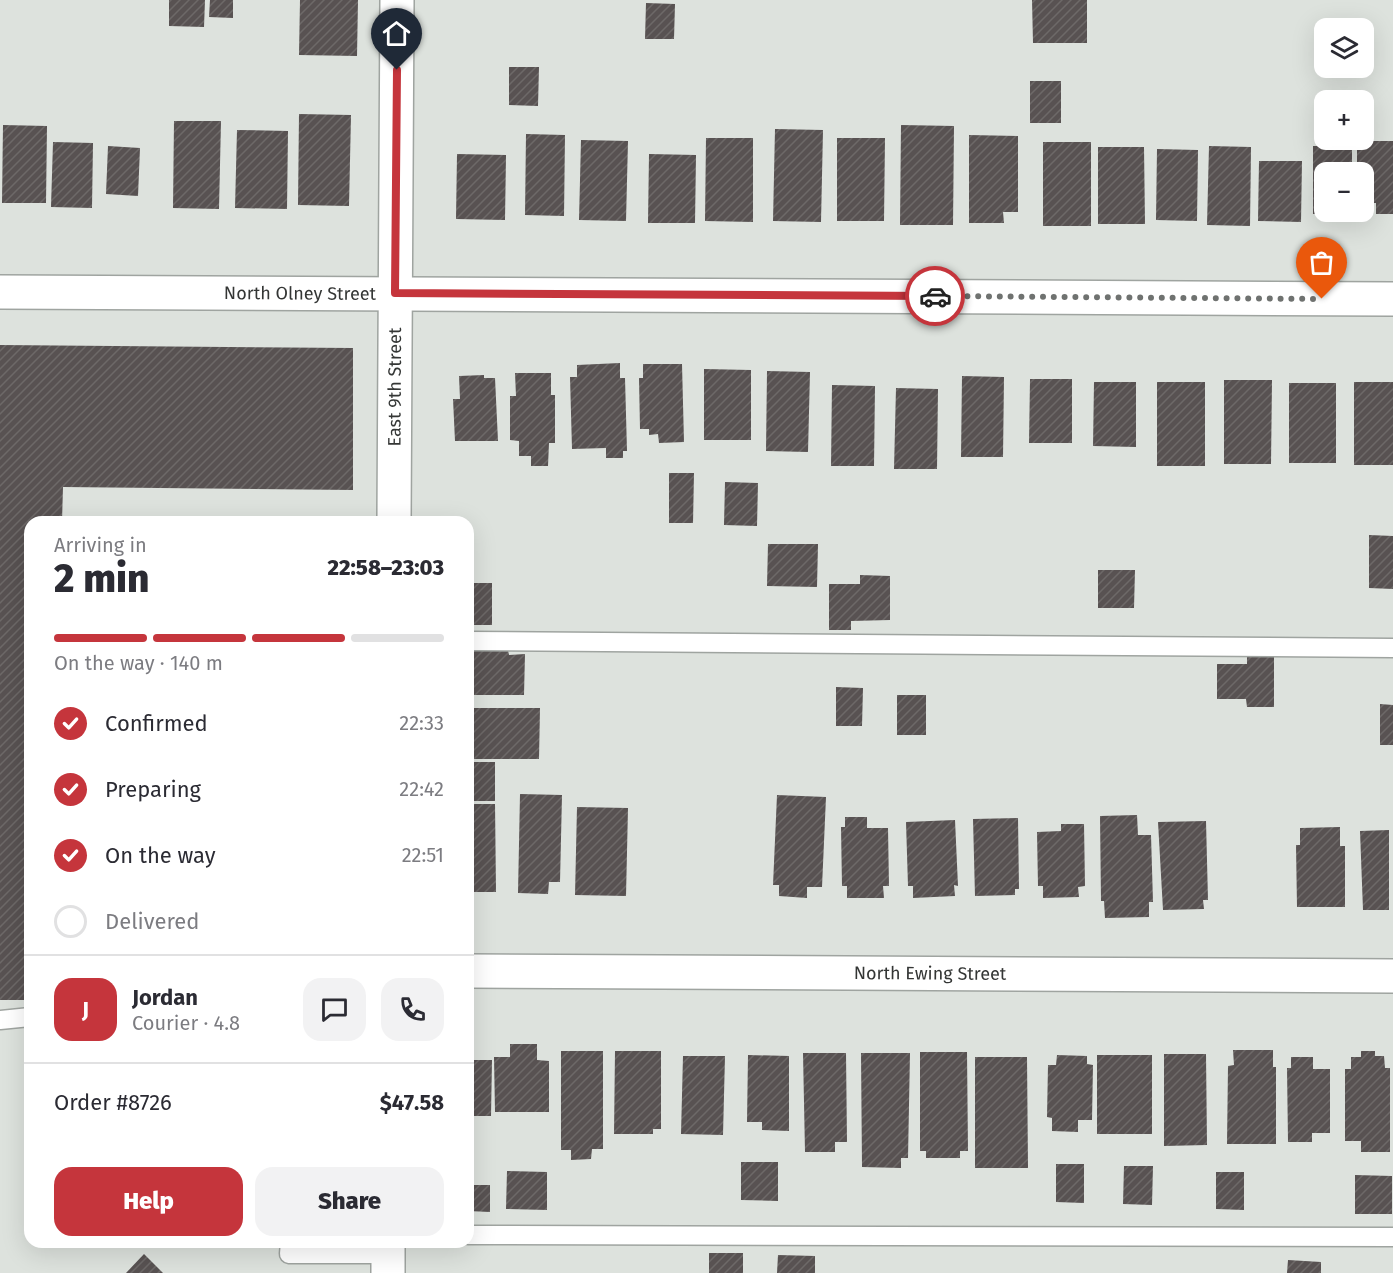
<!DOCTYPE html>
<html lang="en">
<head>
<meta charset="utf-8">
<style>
	:root { --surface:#fff; --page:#f2f2f3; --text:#2b2b33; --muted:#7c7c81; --line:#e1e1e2; --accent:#c5353c }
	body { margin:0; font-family:"Fira Sans",sans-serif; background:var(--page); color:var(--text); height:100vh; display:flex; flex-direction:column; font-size:22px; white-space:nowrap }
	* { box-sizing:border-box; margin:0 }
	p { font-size:20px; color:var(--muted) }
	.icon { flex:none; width:33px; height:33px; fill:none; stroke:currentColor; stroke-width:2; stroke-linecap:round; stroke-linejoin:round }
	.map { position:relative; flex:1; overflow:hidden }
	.drawer { position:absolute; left:24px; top:516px; width:450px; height:732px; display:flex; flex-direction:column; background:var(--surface); border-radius:18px; box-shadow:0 6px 24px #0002 }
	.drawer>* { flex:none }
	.buttons { position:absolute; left:1314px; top:18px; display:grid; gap:12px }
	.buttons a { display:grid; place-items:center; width:60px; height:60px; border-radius:12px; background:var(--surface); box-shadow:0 6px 24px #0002; font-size:30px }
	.pin { position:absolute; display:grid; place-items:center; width:51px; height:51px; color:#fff; margin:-62px -26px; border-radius:50% 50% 50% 0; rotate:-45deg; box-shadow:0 0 6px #0007 }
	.pin .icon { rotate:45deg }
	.courier { position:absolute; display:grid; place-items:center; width:60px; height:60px; margin:-30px; border:4px solid #c5353c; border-radius:50%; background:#fff; color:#222; box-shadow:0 2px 8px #0007 }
	.summary em { font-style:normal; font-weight:800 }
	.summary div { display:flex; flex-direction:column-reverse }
	.summary { display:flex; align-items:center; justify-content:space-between; height:102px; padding:0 30px }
	h1 { font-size:39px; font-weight:800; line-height:45px }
	.bar { display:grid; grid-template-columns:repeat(4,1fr); gap:9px 6px; align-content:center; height:72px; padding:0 30px }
	.bar i { height:8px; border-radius:4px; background:var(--line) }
	.bar .active { background:var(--accent) }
	.bar p { grid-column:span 4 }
	.line { display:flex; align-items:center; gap:15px; padding:0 30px; border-top:2px solid var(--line) }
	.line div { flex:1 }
	.round { display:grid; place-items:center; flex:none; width:63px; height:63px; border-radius:18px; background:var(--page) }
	ol { padding:0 30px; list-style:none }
	li { display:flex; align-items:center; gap:18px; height:66px }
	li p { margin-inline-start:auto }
	li .icon { padding:6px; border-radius:50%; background:var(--accent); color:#fff; stroke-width:4 }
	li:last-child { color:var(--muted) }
	li i { width:33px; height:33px; border:3px solid var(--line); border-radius:50% }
	.button { display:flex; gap:12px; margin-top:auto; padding:12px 30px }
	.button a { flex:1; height:69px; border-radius:18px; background:var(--accent); color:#fff; font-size:24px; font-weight:800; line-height:69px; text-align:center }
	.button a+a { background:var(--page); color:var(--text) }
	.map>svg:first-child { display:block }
	.building { fill:url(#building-hatch) }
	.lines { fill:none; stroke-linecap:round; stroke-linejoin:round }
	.service-casing { stroke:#9fa4a0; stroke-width:21 }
	.minor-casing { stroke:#9fa4a0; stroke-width:36 }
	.service { stroke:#fff; stroke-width:18 }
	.minor { stroke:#fff; stroke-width:33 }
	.done { stroke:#6f7270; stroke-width:6; stroke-dasharray:0 10.8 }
	.route { stroke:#c5353c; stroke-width:8 }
	.labels { text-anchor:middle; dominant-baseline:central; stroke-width:6; stroke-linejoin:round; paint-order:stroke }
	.street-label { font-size:18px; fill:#343635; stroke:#fff }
</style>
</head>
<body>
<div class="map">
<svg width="1393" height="1273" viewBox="0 0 1393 1273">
	<defs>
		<pattern id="building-hatch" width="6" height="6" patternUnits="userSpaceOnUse" patternTransform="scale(1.5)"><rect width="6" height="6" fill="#585252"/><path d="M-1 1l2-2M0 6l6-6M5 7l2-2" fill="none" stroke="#6d6968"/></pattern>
	</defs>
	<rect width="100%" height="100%" fill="#dde2dd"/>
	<g class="building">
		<path d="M 169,0 L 205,0 L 204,27 L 169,26 Z"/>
		<path d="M 210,0 L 233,0 L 233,18 L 209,17 Z"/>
		<path d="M 300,0 L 358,0 L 357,56 L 299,55 Z"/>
		<path d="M 1032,0 L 1087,0 L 1087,43 L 1033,43 Z"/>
		<path d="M 646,3 L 675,4 L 674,39 L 645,39 Z"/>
		<path d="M 509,67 L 539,67 L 538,106 L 509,105 Z"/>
		<rect x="1030" y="81" width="31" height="42"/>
		<path d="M 299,114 L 351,115 L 349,206 L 298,205 Z"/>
		<path d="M 174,121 L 221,121 L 219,209 L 173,208 Z"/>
		<path d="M 3,125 L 47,126 L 46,203 L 2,203 Z"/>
		<path d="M 901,125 L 954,126 L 953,225 L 900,225 Z"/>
		<path d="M 775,129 L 823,130 L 821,222 L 773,221 Z"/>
		<path d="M 237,130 L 288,131 L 287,209 L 235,208 Z"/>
		<path d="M 526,134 L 565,135 L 564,216 L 525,215 Z"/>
		<path d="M 969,135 L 1018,136 L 1018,212 L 1003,212 L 1004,223 L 969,223 Z"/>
		<path d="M 706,138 L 753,138 L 753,222 L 705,221 Z"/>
		<path d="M 837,138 L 885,138 L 884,221 L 837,221 Z"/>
		<path d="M 581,140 L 628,141 L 626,221 L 579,220 Z"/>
		<path d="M 1357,141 L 1393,141 L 1393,214 L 1376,214 L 1376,203 L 1364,203 L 1364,172 L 1357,172 Z"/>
		<path d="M 53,142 L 93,143 L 92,208 L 51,207 Z"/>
		<rect x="1043" y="142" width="48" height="84"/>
		<path d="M 108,146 L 140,148 L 138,196 L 106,194 Z"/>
		<path d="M 1209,146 L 1251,147 L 1250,226 L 1207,225 Z"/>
		<path d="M 1313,146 L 1352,146 L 1352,172 L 1324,172 L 1324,212 L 1352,212 L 1352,214 L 1313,214 Z"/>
		<path d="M 1098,147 L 1144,147 L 1145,224 L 1098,224 Z"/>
		<path d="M 1157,149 L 1198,150 L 1197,221 L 1156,220 Z"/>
		<path d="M 457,154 L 506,155 L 505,220 L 456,219 Z"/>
		<path d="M 649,154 L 696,155 L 695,223 L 648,223 Z"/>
		<path d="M 1259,161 L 1302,161 L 1301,222 L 1258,221 Z"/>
		<path d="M 0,345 L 353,348 L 353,490 L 63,487 L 62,522 L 30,522 L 27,877 L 30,877 L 30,956 L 25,955 L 24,1000 L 0,1000 Z"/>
		<path d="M 620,363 L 620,378 L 625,378 L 627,451 L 623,451 L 623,458 L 606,458 L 606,448 L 572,449 L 570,377 L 577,377 L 577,365 Z"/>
		<path d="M 643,364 L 682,364 L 684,442 L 659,443 L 658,434 L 649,435 L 649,429 L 640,429 L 639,378 L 643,378 Z"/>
		<path d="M 704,369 L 751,370 L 751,440 L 704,440 Z"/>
		<path d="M 767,371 L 810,372 L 808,452 L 766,451 Z"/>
		<path d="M 515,373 L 551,373 L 551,395 L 555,395 L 555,443 L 549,443 L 548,466 L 531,466 L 531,456 L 519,456 L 519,441 L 510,440 L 510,396 L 516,396 Z"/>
		<path d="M 484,375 L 484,378 L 495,378 L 498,441 L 455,441 L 453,399 L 460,399 L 459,376 Z"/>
		<path d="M 962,376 L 1004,377 L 1003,457 L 961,457 Z"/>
		<path d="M 1030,379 L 1072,379 L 1072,443 L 1029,443 Z"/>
		<path d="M 1224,380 L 1272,380 L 1271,464 L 1224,464 Z"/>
		<path d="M 1094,382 L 1136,382 L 1136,447 L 1093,446 Z"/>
		<rect x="1157" y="382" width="48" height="84"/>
		<rect x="1354" y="382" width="39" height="83"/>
		<rect x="1289" y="383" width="47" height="80"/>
		<path d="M 832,385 L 875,386 L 874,466 L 831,466 Z"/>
		<path d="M 896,388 L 938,389 L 937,469 L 894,469 Z"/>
		<path d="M 669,473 L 694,473 L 693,523 L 669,523 Z"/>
		<path d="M 725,482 L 758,483 L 757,526 L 724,525 Z"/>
		<path d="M 1369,535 L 1393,536 L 1393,589 L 1369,588 Z"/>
		<path d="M 768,544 L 818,544 L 817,587 L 767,586 Z"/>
		<path d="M 1098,570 L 1135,570 L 1134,608 L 1098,608 Z"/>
		<path d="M 860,575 L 890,576 L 890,620 L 851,621 L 851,630 L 829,630 L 829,584 L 860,584 Z"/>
		<rect x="468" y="583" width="24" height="42"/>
		<path d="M 468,649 L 508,650 L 509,655 L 525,654 L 524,695 L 468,695 Z"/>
		<path d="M 1247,656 L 1274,656 L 1274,707 L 1247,707 L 1246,699 L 1217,699 L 1217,664 L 1247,664 Z"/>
		<path d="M 836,687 L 863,688 L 862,726 L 836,726 Z"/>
		<rect x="897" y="695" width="29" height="40"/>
		<path d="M 1380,704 L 1393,705 L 1393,745 L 1380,745 Z"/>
		<path d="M 468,708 L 540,708 L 539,759 L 468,759 Z"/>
		<rect x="468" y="762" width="27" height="39"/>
		<path d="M 520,794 L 562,795 L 560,882 L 549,882 L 548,894 L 518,893 Z"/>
		<path d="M 777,795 L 826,797 L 822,887 L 807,887 L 807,898 L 779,896 L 779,885 L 773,885 Z"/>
		<path d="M 468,804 L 495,804 L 496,892 L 468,892 Z"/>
		<path d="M 577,807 L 628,808 L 626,896 L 575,895 Z"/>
		<path d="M 1137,815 L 1138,835 L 1151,835 L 1153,902 L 1149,902 L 1149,917 L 1105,918 L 1104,901 L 1101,901 L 1100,816 Z"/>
		<path d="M 845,817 L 867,817 L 867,828 L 888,828 L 889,886 L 883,886 L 884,898 L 847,898 L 847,886 L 842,886 L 841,827 L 845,827 Z"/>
		<path d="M 1018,818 L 1019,889 L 1015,889 L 1015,895 L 975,896 L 973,819 Z"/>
		<path d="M 955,820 L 958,886 L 954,885 L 955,896 L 913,898 L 913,886 L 908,886 L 906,822 Z"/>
		<path d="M 1206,821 L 1208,900 L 1203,900 L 1204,909 L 1163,910 L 1158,822 Z"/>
		<path d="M 1061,824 L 1084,824 L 1085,886 L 1078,887 L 1079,897 L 1043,898 L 1043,886 L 1038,886 L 1037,832 L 1061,831 Z"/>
		<path d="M 1340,827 L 1340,846 L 1345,846 L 1345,907 L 1297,907 L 1296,845 L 1300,845 L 1300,828 Z"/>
		<path d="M 1389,830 L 1389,910 L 1363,910 L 1360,831 Z"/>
		<path d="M 510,1044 L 537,1044 L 537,1060 L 549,1061 L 549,1112 L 495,1112 L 494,1057 L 510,1057 Z"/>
		<path d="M 1233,1050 L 1273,1050 L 1273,1067 L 1276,1067 L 1276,1144 L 1227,1144 L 1228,1066 L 1234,1065 Z"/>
		<path d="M 561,1051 L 603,1051 L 603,1149 L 592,1149 L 591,1159 L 571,1160 L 571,1150 L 561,1150 Z"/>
		<path d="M 615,1051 L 661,1051 L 661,1129 L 653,1129 L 653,1134 L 614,1134 Z"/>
		<path d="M 1361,1051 L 1375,1051 L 1375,1056 L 1384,1056 L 1385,1068 L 1390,1068 L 1390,1152 L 1361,1152 L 1361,1141 L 1345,1141 L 1345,1069 L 1351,1069 L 1351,1057 L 1361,1057 Z"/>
		<path d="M 468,1052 L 472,1052 L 472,1060 L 492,1060 L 491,1116 L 468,1116 Z"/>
		<path d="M 920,1052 L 967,1052 L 968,1151 L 960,1151 L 960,1158 L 926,1158 L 926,1151 L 920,1151 Z"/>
		<path d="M 803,1053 L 846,1053 L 847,1142 L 835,1142 L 835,1152 L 805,1152 Z"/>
		<path d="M 861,1053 L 910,1053 L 908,1158 L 901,1158 L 901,1168 L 862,1167 Z"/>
		<path d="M 1164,1054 L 1206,1054 L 1207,1145 L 1164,1146 Z"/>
		<path d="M 748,1055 L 789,1056 L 789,1131 L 762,1130 L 762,1122 L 747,1122 Z"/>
		<path d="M 1057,1055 L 1087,1056 L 1087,1064 L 1093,1065 L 1092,1120 L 1078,1120 L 1078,1132 L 1052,1131 L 1052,1118 L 1047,1117 L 1048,1065 L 1056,1065 Z"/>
		<rect x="1097" y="1055" width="55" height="79"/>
		<path d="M 683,1056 L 725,1056 L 723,1135 L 681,1134 Z"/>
		<path d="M 975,1057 L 1027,1057 L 1028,1168 L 975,1168 Z"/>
		<path d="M 1291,1057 L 1313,1057 L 1313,1069 L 1330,1069 L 1330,1133 L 1312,1133 L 1312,1142 L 1288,1142 L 1287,1068 L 1291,1068 Z"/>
		<path d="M 741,1162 L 778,1162 L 778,1201 L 741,1200 Z"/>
		<path d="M 1056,1164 L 1084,1164 L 1084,1203 L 1056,1202 Z"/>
		<path d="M 1124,1166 L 1153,1166 L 1152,1205 L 1123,1204 Z"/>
		<path d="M 507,1171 L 547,1172 L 547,1210 L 506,1209 Z"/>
		<path d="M 1216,1172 L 1244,1172 L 1244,1210 L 1216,1209 Z"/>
		<path d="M 1355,1175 L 1392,1176 L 1392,1214 L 1355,1214 Z"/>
		<path d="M 468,1185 L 490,1185 L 490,1212 L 468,1211 Z"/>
		<rect x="709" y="1253" width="34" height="20"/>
		<path d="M 144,1254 L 163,1273 L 126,1273 Z"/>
		<path d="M 778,1255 L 815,1256 L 815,1273 L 777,1273 Z"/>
		<path d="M 1288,1260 L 1321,1262 L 1321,1273 L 1287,1273 Z"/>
	</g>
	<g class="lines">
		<defs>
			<g id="service">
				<path d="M 468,641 L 1393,648"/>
				<path d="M 0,1020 L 30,1017"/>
				<path d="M 468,1235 L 1393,1237"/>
				<path d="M 290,1242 L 289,1254 L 388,1254"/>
			</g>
			<g id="minor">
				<path id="s1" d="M 0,292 L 1393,299"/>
				<path id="s2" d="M 394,522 L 397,0"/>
				<path id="s3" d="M 468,971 L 1393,976"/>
				<path d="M 388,1242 L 388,1273"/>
			</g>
		</defs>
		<use href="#service" class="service-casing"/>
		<use href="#minor" class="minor-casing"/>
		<use href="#service" class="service"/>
		<use href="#minor" class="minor"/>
	</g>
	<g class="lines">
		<path class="done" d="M 935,296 L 1322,299"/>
		<path class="route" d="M 397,70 L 395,293 L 935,296"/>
	</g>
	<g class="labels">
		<g class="street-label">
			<text stroke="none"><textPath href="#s1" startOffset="300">North Olney Street</textPath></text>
			<text stroke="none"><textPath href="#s2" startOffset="135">East 9th Street</textPath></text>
			<text stroke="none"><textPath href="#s3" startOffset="462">North Ewing Street</textPath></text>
		</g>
	</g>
</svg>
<div class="buttons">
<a><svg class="icon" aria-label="layers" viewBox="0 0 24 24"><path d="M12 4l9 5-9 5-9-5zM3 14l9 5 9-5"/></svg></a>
<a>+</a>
<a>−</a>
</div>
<div class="pin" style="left:1322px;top:299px;background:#ea580c"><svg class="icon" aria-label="bag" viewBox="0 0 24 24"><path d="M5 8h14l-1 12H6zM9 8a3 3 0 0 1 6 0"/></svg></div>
<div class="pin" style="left:397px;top:70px;background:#1f2937"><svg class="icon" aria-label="home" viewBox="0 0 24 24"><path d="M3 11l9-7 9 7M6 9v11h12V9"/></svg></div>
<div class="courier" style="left:935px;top:296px"><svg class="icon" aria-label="car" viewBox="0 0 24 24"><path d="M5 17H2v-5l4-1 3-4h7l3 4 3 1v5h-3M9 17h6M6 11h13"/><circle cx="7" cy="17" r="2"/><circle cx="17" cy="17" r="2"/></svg></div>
<section class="drawer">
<div class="summary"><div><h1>2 min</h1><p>Arriving in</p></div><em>22:58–23:03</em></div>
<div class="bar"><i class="active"></i><i class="active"></i><i class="active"></i><i></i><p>On the way · 140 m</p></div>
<ol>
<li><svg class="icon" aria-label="check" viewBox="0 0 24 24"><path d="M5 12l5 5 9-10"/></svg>Confirmed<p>22:33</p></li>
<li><svg class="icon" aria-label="check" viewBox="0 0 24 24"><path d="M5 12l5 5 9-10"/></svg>Preparing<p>22:42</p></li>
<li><svg class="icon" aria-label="check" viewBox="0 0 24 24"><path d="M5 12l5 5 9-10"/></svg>On the way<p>22:51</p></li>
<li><i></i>Delivered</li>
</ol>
<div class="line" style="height:108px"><b class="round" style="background:var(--accent);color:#fff">J</b><div><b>Jordan</b><p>Courier · 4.8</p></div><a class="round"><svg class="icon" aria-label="chat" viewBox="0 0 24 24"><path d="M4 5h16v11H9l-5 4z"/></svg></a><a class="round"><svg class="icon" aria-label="phone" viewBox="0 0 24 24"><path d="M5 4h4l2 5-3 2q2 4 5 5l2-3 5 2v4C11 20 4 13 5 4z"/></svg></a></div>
<div class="line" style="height:78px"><div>Order #8726</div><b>$47.58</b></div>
<div class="button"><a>Help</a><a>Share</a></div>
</section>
</div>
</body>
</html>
